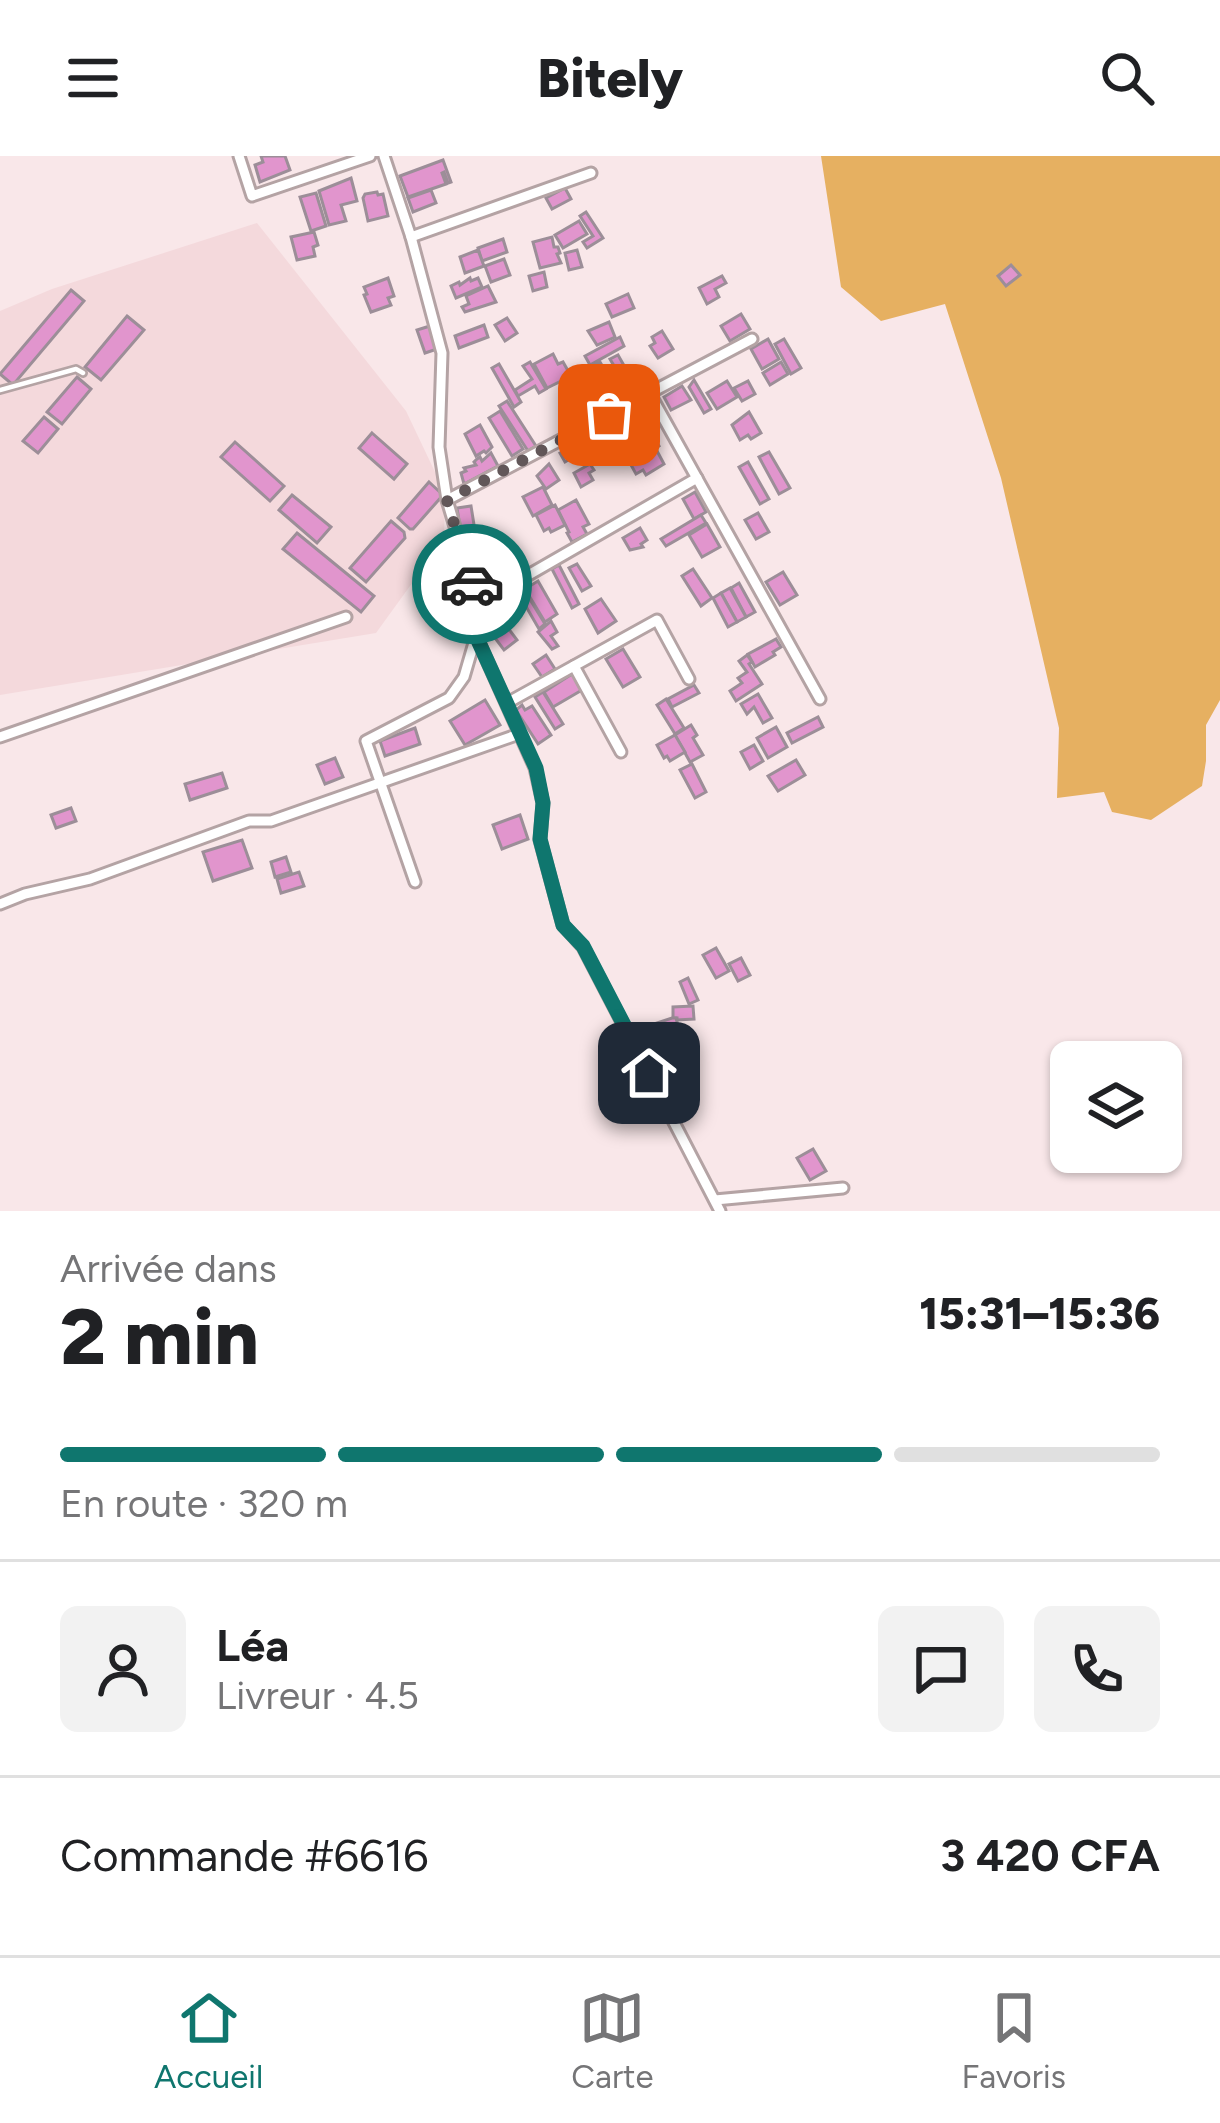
<!DOCTYPE html>
<html lang="fr">
<head>
<meta charset="utf-8">
<style>
	:root { --surface:#fff; --page:#f2f2f2; --text:#202124; --muted:#757577; --line:#e0e0e0; --accent:#0f766e }
	body { margin:0; font-family:Figtree,sans-serif; background:var(--page); color:var(--text); height:100vh; display:flex; flex-direction:column; font-size:45px; white-space:nowrap }
	* { box-sizing:border-box; margin:0 }
	p { font-size:39px; color:var(--muted) }
	.icon { flex:none; width:66px; height:66px; fill:none; stroke:currentColor; stroke-width:2; stroke-linecap:round; stroke-linejoin:round }
	.map { position:relative; height:1055px; overflow:hidden }
	.panel { display:flex; flex-direction:column; background:var(--surface); flex:1 }
	.panel>* { flex:none }
	.controls { position:absolute; left:1050px; top:885px; display:grid; gap:24px }
	.controls a { display:grid; place-items:center; width:132px; height:132px; border-radius:18px; background:var(--surface); box-shadow:0 3px 9px #0004; font-size:60px }
	.pin { position:absolute; display:grid; place-items:center; width:102px; height:102px; color:#fff; margin:-51px; border-radius:24px; box-shadow:0 6px 18px #0006 }
	.courier { position:absolute; display:grid; place-items:center; width:120px; height:120px; margin:-60px; border:9px solid #0f766e; border-radius:50%; background:#fff; color:#222; box-shadow:0 3px 15px #0007 }
	.summary em { font-style:normal; font-weight:800 }
	.summary div { display:flex; flex-direction:column-reverse }
	.summary { display:flex; align-items:center; justify-content:space-between; height:204px; padding:0 60px }
	h1 { font-size:78px; font-weight:800; line-height:90px }
	.bar { display:grid; grid-template-columns:repeat(4,1fr); gap:18px 12px; align-content:center; height:144px; padding:0 60px }
	.bar i { height:15px; border-radius:9px; background:var(--line) }
	.bar .on { background:var(--accent) }
	.bar p { grid-column:span 4 }
	.line { display:flex; align-items:center; gap:30px; padding:0 60px; border-top:3px solid var(--line) }
	.line div { flex:1 }
	.round { display:grid; place-items:center; flex:none; width:126px; height:126px; border-radius:18px; background:var(--page) }
	header { display:flex; justify-content:space-between; align-items:center; height:156px; padding:0 60px; background:var(--surface); font-size:54px; font-weight:800 }
	.tabs { display:flex; justify-content:space-around; align-items:center; height:168px; border-top:3px solid var(--line); background:var(--surface); font-size:33px; color:var(--muted) }
	.tabs a { display:grid; justify-items:center; gap:6px }
	.tabs .on { color:var(--accent) }
	.map>svg:first-child { display:block }
	.built { fill:#f4d9dc }
	.green { fill:#e6b061 }
	.building { fill:#e195cd; stroke:#9c8e98; stroke-width:3 }
	.lines { fill:none; stroke-linecap:round; stroke-linejoin:round }
	.lane-casing { stroke:#b4a3a4; stroke-width:10 }
	.street-casing { stroke:#b4a3a4; stroke-width:15 }
	.lane { stroke:#fff; stroke-width:4.5 }
	.street { stroke:#fff; stroke-width:9 }
	.done { stroke:#625759; stroke-width:12; stroke-dasharray:0 21.6 }
	.route { stroke:#0f766e; stroke-width:15 }
</style>
</head>
<body>
<header><svg class="icon" aria-label="menu" viewBox="0 0 24 24"><path d="M4 6h16M4 12h16M4 18h16"/></svg>Bitely<svg class="icon" aria-label="search" viewBox="0 0 24 24"><circle cx="10" cy="10" r="6"/><path d="M15 15l6 6"/></svg></header>
<div class="map">
<svg width="1220" height="1055" viewBox="0 0 1220 1055">
	<rect width="100%" height="100%" fill="#f9e7e9"/>
	<path class="built" d="M 257,67 L 406,255 L 445,337 L 444,383 L 376,477 L 0,539 L 0,155 L 52,133 Z"/>
	<path class="green" d="M 821,0 L 1220,0 L 1220,544 L 1206,569 L 1206,605 L 1202,630 L 1151,664 L 1112,656 L 1104,636 L 1057,642 L 1059,572 L 1001,322 L 945,148 L 881,165 L 841,131 Z"/>
	<g class="building">
		<path d="M 261,0 L 285,0 L 290,14 L 260,26 L 255,9 L 263,6 Z"/>
		<path d="M 443,4 L 451,26 L 448,27 L 444,16 L 442,17 L 446,28 L 408,41 L 400,20 Z"/>
		<path d="M 351,22 L 357,45 L 341,49 L 346,65 L 329,69 L 319,35 Z"/>
		<path d="M 565,32 L 571,43 L 552,53 L 546,42 Z"/>
		<path d="M 431,34 L 436,47 L 413,56 L 408,42 Z"/>
		<path d="M 377,36 L 378,39 L 383,38 L 388,60 L 368,65 L 363,42 L 365,38 Z"/>
		<path d="M 316,37 L 326,70 L 311,75 L 300,41 Z"/>
		<path d="M 586,56 L 603,82 L 587,92 L 583,86 L 593,80 L 580,60 Z"/>
		<path d="M 579,65 L 587,78 L 563,92 L 555,79 Z"/>
		<path d="M 314,76 L 318,89 L 313,91 L 315,100 L 297,104 L 291,81 Z"/>
		<path d="M 552,81 L 554,91 L 558,91 L 560,97 L 557,98 L 561,107 L 540,112 L 533,86 Z"/>
		<path d="M 503,83 L 507,96 L 482,105 L 478,92 Z"/>
		<path d="M 478,94 L 484,110 L 465,117 L 460,101 Z"/>
		<path d="M 577,94 L 582,111 L 569,114 L 565,97 Z"/>
		<path d="M 504,103 L 510,119 L 491,126 L 485,110 Z"/>
		<path d="M 1011,109 L 1020,119 L 1006,130 L 998,120 Z"/>
		<path d="M 544,116 L 547,131 L 533,135 L 529,120 Z"/>
		<path d="M 722,120 L 726,127 L 715,133 L 719,141 L 707,148 L 699,132 Z"/>
		<path d="M 388,122 L 394,140 L 388,142 L 391,149 L 371,156 L 364,139 L 367,138 L 364,131 Z"/>
		<path d="M 470,122 L 471,125 L 478,122 L 482,131 L 456,142 L 451,130 L 459,126 L 460,129 Z"/>
		<path d="M 488,130 L 496,146 L 465,156 L 462,151 L 469,148 L 466,140 Z"/>
		<path d="M 71,134 L 84,145 L 13,229 L 0,218 Z"/>
		<path d="M 628,138 L 634,152 L 612,161 L 606,148 Z"/>
		<path d="M 741,158 L 750,173 L 730,185 L 721,170 Z"/>
		<path d="M 127,160 L 144,174 L 101,224 L 85,211 Z"/>
		<path d="M 507,162 L 517,177 L 505,185 L 495,169 Z"/>
		<path d="M 609,166 L 615,181 L 597,189 L 588,175 Z"/>
		<path d="M 484,169 L 488,181 L 459,192 L 455,180 Z"/>
		<path d="M 430,170 L 437,193 L 425,197 L 417,174 Z"/>
		<path d="M 662,175 L 673,193 L 658,202 L 650,190 L 655,187 L 652,181 Z"/>
		<path d="M 620,181 L 624,190 L 590,209 L 585,200 Z"/>
		<path d="M 768,183 L 779,203 L 762,213 L 751,193 Z"/>
		<path d="M 784,183 L 801,212 L 791,218 L 775,188 Z"/>
		<path d="M 553,198 L 558,208 L 563,206 L 571,220 L 547,232 L 534,208 Z"/>
		<path d="M 618,199 L 639,236 L 632,240 L 610,203 Z"/>
		<path d="M 530,206 L 546,233 L 539,237 L 535,230 L 518,240 L 515,234 L 532,223 L 523,210 Z"/>
		<path d="M 600,206 L 623,245 L 615,250 L 592,210 Z"/>
		<path d="M 781,206 L 788,218 L 770,229 L 763,217 Z"/>
		<path d="M 499,208 L 521,246 L 514,251 L 492,212 Z"/>
		<path d="M 578,217 L 587,233 L 572,242 L 563,225 Z"/>
		<path d="M 77,221 L 91,233 L 62,268 L 47,256 Z"/>
		<path d="M 694,224 L 711,253 L 704,257 L 689,231 Z"/>
		<path d="M 727,225 L 737,241 L 717,253 L 707,237 Z"/>
		<path d="M 748,225 L 755,238 L 742,245 L 734,232 Z"/>
		<path d="M 682,230 L 691,244 L 671,254 L 664,241 Z"/>
		<path d="M 507,245 L 536,290 L 528,295 L 499,250 Z"/>
		<path d="M 500,255 L 523,293 L 512,300 L 489,262 Z"/>
		<path d="M 749,256 L 761,277 L 751,283 L 748,279 L 740,284 L 732,269 Z"/>
		<path d="M 631,259 L 639,274 L 628,281 L 619,266 Z"/>
		<path d="M 44,261 L 58,273 L 38,297 L 23,285 Z"/>
		<path d="M 616,267 L 626,284 L 621,287 L 617,282 L 620,287 L 616,290 L 613,284 L 616,291 L 612,293 L 608,287 L 611,294 L 606,296 L 603,290 L 599,292 L 602,297 L 599,299 L 589,282 Z"/>
		<path d="M 480,269 L 492,291 L 486,297 L 484,295 L 476,300 L 465,278 Z"/>
		<path d="M 372,277 L 407,308 L 394,323 L 359,292 Z"/>
		<path d="M 654,281 L 659,290 L 637,302 L 632,294 Z"/>
		<path d="M 235,286 L 284,330 L 270,345 L 221,301 Z"/>
		<path d="M 580,286 L 585,294 L 565,306 L 560,297 Z"/>
		<path d="M 656,293 L 664,308 L 646,319 L 643,314 L 636,318 L 630,307 Z"/>
		<path d="M 769,296 L 790,332 L 779,338 L 759,301 Z"/>
		<path d="M 491,297 L 498,310 L 464,328 L 461,317 L 466,315 L 464,312 L 476,309 L 474,306 L 477,303 L 480,301 L 482,305 Z"/>
		<path d="M 748,306 L 769,343 L 760,348 L 739,311 Z"/>
		<path d="M 549,308 L 559,324 L 546,333 L 537,320 Z"/>
		<path d="M 590,308 L 594,314 L 589,317 L 593,324 L 581,331 L 574,317 Z"/>
		<path d="M 429,326 L 443,339 L 413,373 L 410,373 L 398,362 Z"/>
		<path d="M 543,331 L 552,349 L 533,360 L 523,341 Z"/>
		<path d="M 695,336 L 706,356 L 694,363 L 683,343 Z"/>
		<path d="M 292,339 L 331,371 L 317,387 L 279,354 Z"/>
		<path d="M 576,344 L 589,368 L 583,371 L 587,378 L 572,386 L 567,377 L 569,376 L 558,354 Z"/>
		<path d="M 555,349 L 565,369 L 551,376 L 549,372 L 544,375 L 536,359 Z"/>
		<path d="M 471,350 L 475,375 L 461,377 L 457,352 Z"/>
		<path d="M 758,357 L 769,376 L 756,383 L 745,364 Z"/>
		<path d="M 701,359 L 706,367 L 666,390 L 661,383 Z"/>
		<path d="M 391,365 L 404,376 L 405,382 L 366,426 L 350,412 Z"/>
		<path d="M 707,368 L 720,391 L 702,401 L 689,379 Z"/>
		<path d="M 640,372 L 647,384 L 641,388 L 643,391 L 630,394 L 623,382 Z"/>
		<path d="M 297,377 L 374,440 L 361,456 L 283,393 Z"/>
		<path d="M 577,408 L 591,430 L 582,435 L 569,412 Z"/>
		<path d="M 559,409 L 579,448 L 572,452 L 552,413 Z"/>
		<path d="M 693,413 L 712,442 L 701,450 L 682,420 Z"/>
		<path d="M 783,416 L 797,439 L 780,449 L 766,426 Z"/>
		<path d="M 538,425 L 557,458 L 545,466 L 525,433 Z"/>
		<path d="M 739,427 L 755,456 L 746,461 L 731,432 Z"/>
		<path d="M 730,432 L 746,461 L 737,466 L 721,437 Z"/>
		<path d="M 526,437 L 545,468 L 539,473 L 524,447 L 520,450 L 516,443 Z"/>
		<path d="M 721,437 L 737,466 L 728,471 L 713,442 Z"/>
		<path d="M 601,443 L 616,465 L 598,477 L 585,453 Z"/>
		<path d="M 551,465 L 557,476 L 551,480 L 558,490 L 552,493 L 538,476 Z"/>
		<path d="M 505,468 L 517,484 L 504,494 L 492,478 Z"/>
		<path d="M 776,483 L 781,491 L 773,496 L 775,499 L 755,511 L 748,498 Z"/>
		<path d="M 623,493 L 640,521 L 623,531 L 606,503 Z"/>
		<path d="M 546,499 L 555,513 L 542,521 L 533,508 Z"/>
		<path d="M 747,499 L 752,506 L 749,508 L 762,528 L 736,545 L 730,535 L 742,527 L 738,522 L 747,516 L 739,505 Z"/>
		<path d="M 572,518 L 582,534 L 553,551 L 544,536 Z"/>
		<path d="M 694,529 L 699,537 L 672,551 L 668,543 Z"/>
		<path d="M 543,536 L 563,568 L 555,573 L 535,541 Z"/>
		<path d="M 758,538 L 772,562 L 763,567 L 754,551 L 747,558 L 741,548 Z"/>
		<path d="M 666,543 L 684,572 L 675,578 L 657,549 Z"/>
		<path d="M 485,544 L 500,569 L 465,589 L 450,565 Z"/>
		<path d="M 522,549 L 525,554 L 532,550 L 551,579 L 538,588 L 516,554 Z"/>
		<path d="M 818,561 L 823,571 L 792,587 L 787,577 Z"/>
		<path d="M 691,569 L 697,579 L 693,582 L 703,599 L 690,606 L 675,579 Z"/>
		<path d="M 776,571 L 787,591 L 768,602 L 757,582 Z"/>
		<path d="M 415,572 L 420,588 L 385,600 L 380,585 Z"/>
		<path d="M 675,579 L 685,596 L 670,605 L 667,600 L 664,602 L 657,589 Z"/>
		<path d="M 754,589 L 763,605 L 750,613 L 741,596 Z"/>
		<path d="M 335,602 L 343,621 L 325,628 L 317,609 Z"/>
		<path d="M 796,604 L 805,619 L 778,635 L 768,620 Z"/>
		<path d="M 692,608 L 706,636 L 695,642 L 680,614 Z"/>
		<path d="M 222,617 L 227,632 L 190,644 L 185,628 Z"/>
		<path d="M 71,652 L 76,665 L 56,672 L 51,659 Z"/>
		<path d="M 520,659 L 528,683 L 502,693 L 493,669 Z"/>
		<path d="M 242,684 L 252,712 L 213,725 L 203,696 Z"/>
		<path d="M 286,701 L 291,716 L 275,721 L 271,706 Z"/>
		<path d="M 299,716 L 304,730 L 281,737 L 277,723 Z"/>
		<path d="M 716,792 L 729,815 L 716,822 L 703,799 Z"/>
		<path d="M 741,802 L 750,819 L 738,825 L 729,808 Z"/>
		<path d="M 688,822 L 698,844 L 689,848 L 680,826 Z"/>
		<path d="M 693,850 L 694,863 L 677,864 L 677,862 L 673,862 L 673,851 Z"/>
		<path d="M 672,862 L 676,862 L 687,902 L 668,908 L 659,884 L 651,887 L 645,871 Z"/>
		<path d="M 813,993 L 826,1015 L 810,1024 L 797,1002 Z"/>
	</g>
	<g class="lines">
		<defs>
			<path id="lane" d="M 0,234 L 76,213 L 83,217"/>
			<g id="street">
				<path d="M 239,0 L 252,40 L 370,0"/>
				<path d="M 384,0 L 411,81 L 442,197 L 439,291 L 447,344 L 478,448 L 476,480 L 535,612 L 543,647 L 540,684 L 563,769 L 583,791 L 720,1055"/>
				<path d="M 411,81 L 591,17"/>
				<path d="M 650,238 L 820,543"/>
				<path d="M 447,344 L 752,183"/>
				<path d="M 478,448 L 697,322"/>
				<path d="M 574,510 L 621,596"/>
				<path d="M 507,547 L 657,464 L 689,523"/>
				<path d="M 0,581 L 346,461"/>
				<path d="M 415,726 L 366,585 L 449,542 L 464,521 L 476,480"/>
				<path d="M 0,748 L 25,738 L 90,723 L 249,665 L 271,665 L 519,578"/>
				<path d="M 715,1044 L 843,1032"/>
			</g>
		</defs>
		<use href="#lane" class="lane-casing"/>
		<use href="#street" class="street-casing"/>
		<use href="#lane" class="lane"/>
		<use href="#street" class="street"/>
	</g>
	<g class="lines">
		<path class="done" d="M 472,428 L 447,344 L 609,259"/>
		<path class="route" d="M 472,428 L 478,448 L 476,480 L 536,612 L 543,647 L 540,683 L 563,769 L 583,790 L 649,917"/>
	</g>
</svg>
<div class="controls">
<a><svg class="icon" aria-label="layers" viewBox="0 0 24 24"><path d="M12 4l9 5-9 5-9-5zM3 14l9 5 9-5"/></svg></a>
</div>
<div class="pin" style="left:609px;top:259px;background:#ea580c"><svg class="icon" aria-label="bag" viewBox="0 0 24 24"><path d="M5 8h14l-1 12H6zM9 8a3 3 0 0 1 6 0"/></svg></div>
<div class="pin" style="left:649px;top:917px;background:#1f2937"><svg class="icon" aria-label="home" viewBox="0 0 24 24"><path d="M3 11l9-7 9 7M6 9v11h12V9"/></svg></div>
<div class="courier" style="left:472px;top:428px"><svg class="icon" aria-label="car" viewBox="0 0 24 24"><path d="M5 17H2v-5l4-1 3-4h7l3 4 3 1v5h-3M9 17h6M6 11h13"/><circle cx="7" cy="17" r="2"/><circle cx="17" cy="17" r="2"/></svg></div>
</div>
<section class="panel">
<div class="summary"><div><h1>2 min</h1><p>Arrivée dans</p></div><em>15:31–15:36</em></div>
<div class="bar"><i class="on"></i><i class="on"></i><i class="on"></i><i></i><p>En route · 320 m</p></div>
<div class="line" style="height:216px"><a class="round"><svg class="icon" aria-label="person" viewBox="0 0 24 24"><circle cx="12" cy="8" r="4"/><path d="M4 21q1-7 8-7t8 7"/></svg></a><div><b>Léa</b><p>Livreur · 4.5</p></div><a class="round"><svg class="icon" aria-label="chat" viewBox="0 0 24 24"><path d="M4 5h16v11H9l-5 4z"/></svg></a><a class="round"><svg class="icon" aria-label="phone" viewBox="0 0 24 24"><path d="M5 4h4l2 5-3 2q2 4 5 5l2-3 5 2v4C11 20 4 13 5 4z"/></svg></a></div>
<div class="line" style="height:156px"><div>Commande #6616</div><b>3 420 CFA</b></div>
</section>
<nav class="tabs">
<a class="on"><svg class="icon" aria-label="home" viewBox="0 0 24 24"><path d="M3 11l9-7 9 7M6 9v11h12V9"/></svg>Accueil</a>
<a><svg class="icon" aria-label="map" viewBox="0 0 24 24"><path d="M3 6l6-2 6 2 6-2v14l-6 2-6-2-6 2zM9 4v14M15 6v14"/></svg>Carte</a>
<a><svg class="icon" aria-label="saved" viewBox="0 0 24 24"><path d="M7 4h10v16l-5-4-5 4z"/></svg>Favoris</a>
</nav>
</body>
</html>
